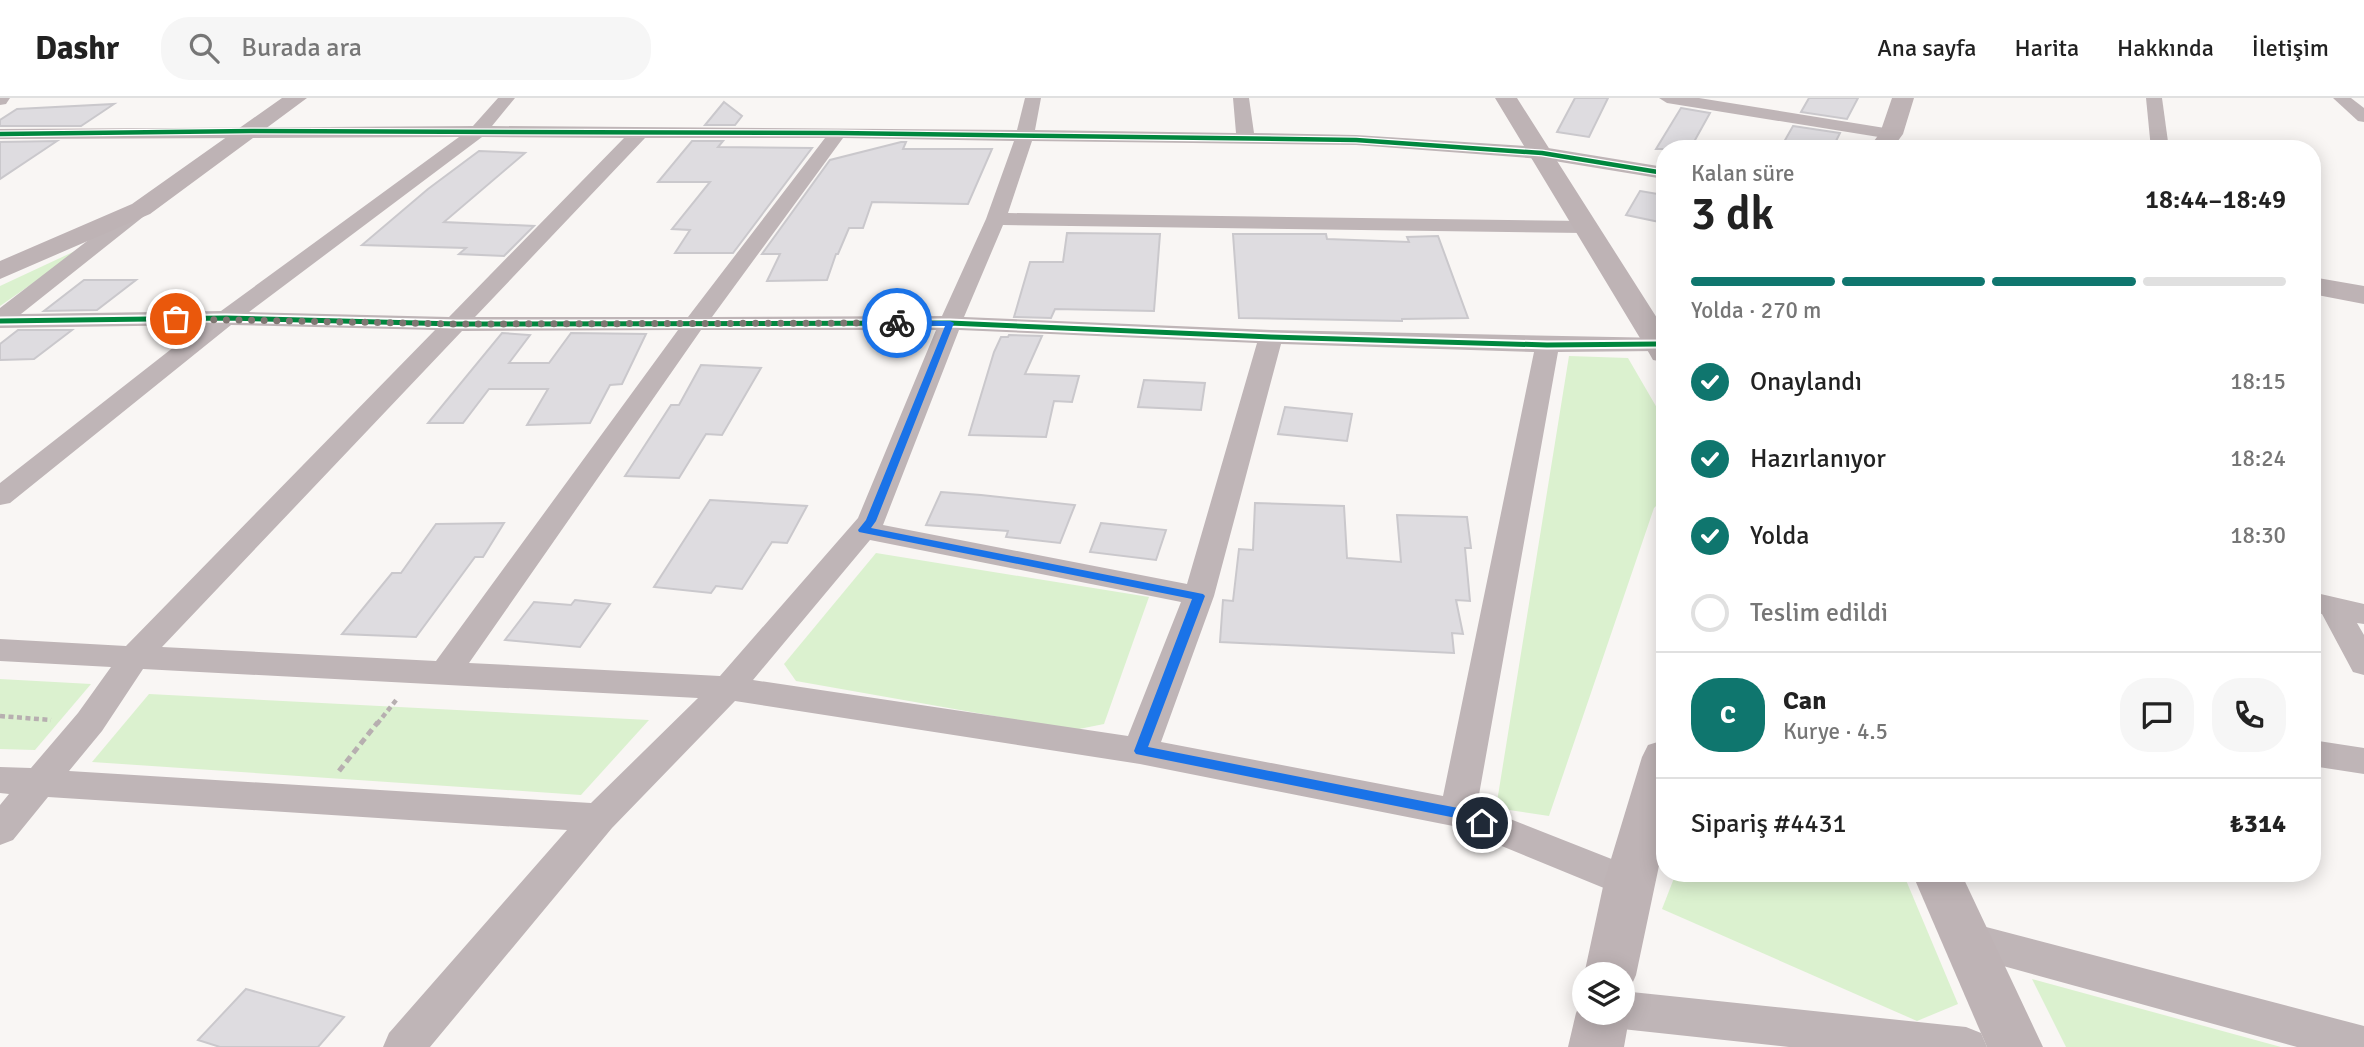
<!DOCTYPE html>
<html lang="tr">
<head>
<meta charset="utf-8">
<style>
	:root { --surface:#fff; --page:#f6f6f6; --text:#222; --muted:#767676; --line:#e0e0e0; --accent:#0f766e }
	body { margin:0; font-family:Signika,sans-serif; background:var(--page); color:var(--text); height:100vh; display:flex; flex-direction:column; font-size:26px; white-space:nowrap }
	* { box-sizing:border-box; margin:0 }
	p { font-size:23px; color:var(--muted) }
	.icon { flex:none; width:38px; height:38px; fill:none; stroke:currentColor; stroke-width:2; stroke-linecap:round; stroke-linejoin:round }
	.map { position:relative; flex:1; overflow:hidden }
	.side { position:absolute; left:1656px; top:42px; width:665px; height:742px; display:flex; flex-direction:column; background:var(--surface); border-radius:28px; box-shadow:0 4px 18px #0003 }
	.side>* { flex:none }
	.tools { position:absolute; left:1572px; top:864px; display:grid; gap:14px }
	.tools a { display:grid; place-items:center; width:63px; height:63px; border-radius:50%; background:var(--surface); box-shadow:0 4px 18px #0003; font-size:35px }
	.pin { position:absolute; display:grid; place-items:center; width:60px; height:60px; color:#fff; margin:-30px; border:4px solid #fff; border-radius:50%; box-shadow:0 2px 7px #0007 }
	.courier { position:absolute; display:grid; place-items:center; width:70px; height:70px; margin:-35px; border:5px solid #1a73e8; border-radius:50%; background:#fff; color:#222; box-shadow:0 2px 9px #0007 }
	.head em { font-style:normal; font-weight:600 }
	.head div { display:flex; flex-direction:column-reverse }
	.head { display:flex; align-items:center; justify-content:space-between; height:119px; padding:0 35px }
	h1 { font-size:46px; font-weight:600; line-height:52px }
	.bar { display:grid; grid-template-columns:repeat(4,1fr); gap:10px 7px; align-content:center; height:84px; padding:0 35px }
	.bar i { height:9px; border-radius:5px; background:var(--line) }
	.bar .on { background:var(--accent) }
	.bar p { grid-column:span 4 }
	.line { display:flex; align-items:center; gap:18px; padding:0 35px; border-top:2px solid var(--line) }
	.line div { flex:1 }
	.round { display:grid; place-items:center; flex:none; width:74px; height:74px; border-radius:28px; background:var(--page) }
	ol { padding:0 35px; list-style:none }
	li { display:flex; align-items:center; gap:21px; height:77px }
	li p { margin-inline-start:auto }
	li .icon { padding:7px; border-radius:50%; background:var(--accent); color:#fff; stroke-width:4 }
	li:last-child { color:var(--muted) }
	li i { width:38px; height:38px; border:4px solid var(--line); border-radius:50% }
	header { display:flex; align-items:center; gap:42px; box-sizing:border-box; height:98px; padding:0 35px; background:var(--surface); border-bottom:2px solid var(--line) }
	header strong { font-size:33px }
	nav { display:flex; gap:38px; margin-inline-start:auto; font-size:24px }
	.search { width:490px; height:63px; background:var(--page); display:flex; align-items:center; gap:18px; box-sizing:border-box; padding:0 24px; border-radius:28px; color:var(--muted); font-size:26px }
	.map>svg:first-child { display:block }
	.green { fill:#dbf1cf }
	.building { fill:#dedce0; stroke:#cac8cc; stroke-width:2 }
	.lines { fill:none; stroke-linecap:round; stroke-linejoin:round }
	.path-far1 { stroke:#b7afb0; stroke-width:4.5; stroke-dasharray:5 3.5; stroke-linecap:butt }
	.path { stroke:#b7afb0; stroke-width:5; stroke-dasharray:7 4.5; stroke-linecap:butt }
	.street { fill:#bfb5b7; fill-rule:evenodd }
	.secondary { fill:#beb3b5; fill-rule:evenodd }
	.cycleway-far1-casing { stroke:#fff; stroke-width:7 }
	.cycleway-casing { stroke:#fff; stroke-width:9 }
	.cycleway-far1 { stroke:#00873e; stroke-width:4.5 }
	.cycleway { stroke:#00873e; stroke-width:5 }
	.route { fill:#1a73e8 }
	.done { stroke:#7f7672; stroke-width:7; stroke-dasharray:0 12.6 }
</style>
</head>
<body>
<header>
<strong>Dashr</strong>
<div class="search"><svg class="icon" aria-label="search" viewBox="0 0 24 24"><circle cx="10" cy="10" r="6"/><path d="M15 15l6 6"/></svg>Burada ara</div>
<nav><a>Ana sayfa</a><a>Harita</a><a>Hakkında</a><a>İletişim</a></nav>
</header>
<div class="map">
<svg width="2364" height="949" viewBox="0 0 2364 949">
	<rect width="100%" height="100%" fill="#f9f6f4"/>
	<g class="green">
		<path d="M 88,147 L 0,208 L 0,188 Z"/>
		<path d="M 1569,258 L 1628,260 L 1664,322 L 1664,400 L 1654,410 L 1549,718 L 1496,710 Z"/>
		<path d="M 876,455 L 1149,499 L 1104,626 L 1074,632 L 796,583 L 784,566 Z"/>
		<path d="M 0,581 L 91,586 L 35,652 L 0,651 Z"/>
		<path d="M 149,596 L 649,622 L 581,697 L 92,664 Z"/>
		<path d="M 1676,775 L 1903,775 L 1958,906 L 1917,923 L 1662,811 Z"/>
		<path d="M 2032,881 L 2281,949 L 2066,949 Z"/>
	</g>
	<g class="building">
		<path d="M 1575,0 L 1608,0 L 1589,39 L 1557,34 Z"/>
		<path d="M 1809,0 L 1858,0 L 1847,21 L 1801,14 Z"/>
		<path d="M 724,4 L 742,18 L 735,27 L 705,27 Z"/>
		<path d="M 114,6 L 81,28 L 0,28 L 0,22 L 17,11 Z"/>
		<path d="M 1681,10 L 1710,15 L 1690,51 L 1656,51 Z"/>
		<path d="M 1793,28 L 1840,35 L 1832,51 L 1780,51 Z"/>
		<path d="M 57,43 L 0,81 L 0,44 Z"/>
		<path d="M 692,43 L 723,43 L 718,49 L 812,50 L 733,155 L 675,155 L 690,132 L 672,131 L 710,84 L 658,84 Z"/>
		<path d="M 901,44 L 906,44 L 903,51 L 992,51 L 968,106 L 872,104 L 863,130 L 849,130 L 838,156 L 836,156 L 827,182 L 767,183 L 780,156 L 762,156 L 830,62 Z"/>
		<path d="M 479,53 L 525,55 L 444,124 L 534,128 L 504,158 L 459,156 L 466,150 L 362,147 L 428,91 Z"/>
		<path d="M 1640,93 L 1664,97 L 1664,125 L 1626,117 Z"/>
		<path d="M 1067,135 L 1160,136 L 1154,213 L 1055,211 L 1051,220 L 1014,219 L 1030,164 L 1063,164 Z"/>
		<path d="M 1233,136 L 1326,136 L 1327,141 L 1409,144 L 1407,139 L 1438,138 L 1468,220 L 1402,221 L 1402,223 L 1239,220 Z"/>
		<path d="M 84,182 L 136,182 L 97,212 L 44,213 Z"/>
		<path d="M 18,232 L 72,232 L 34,261 L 0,262 L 0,246 Z"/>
		<path d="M 502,235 L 530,237 L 509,265 L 549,265 L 571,235 L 646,236 L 622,286 L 610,287 L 590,325 L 527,327 L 548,291 L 489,291 L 463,325 L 428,325 Z"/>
		<path d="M 1009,237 L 1042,238 L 1025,276 L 1079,278 L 1072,304 L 1054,303 L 1046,339 L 969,337 L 994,254 L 1001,239 L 1008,239 Z"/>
		<path d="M 701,267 L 761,270 L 722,337 L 706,336 L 679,380 L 625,378 L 671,307 L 679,307 Z"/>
		<path d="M 1144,282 L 1205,285 L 1201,312 L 1138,309 Z"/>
		<path d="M 1285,309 L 1352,316 L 1347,343 L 1278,336 Z"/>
		<path d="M 941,394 L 981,397 L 1075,407 L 1060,445 L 1006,439 L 1008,433 L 926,427 Z"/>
		<path d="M 710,402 L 807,408 L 787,445 L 772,444 L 742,491 L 716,488 L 711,495 L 654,489 Z"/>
		<path d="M 1255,405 L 1344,408 L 1347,460 L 1401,464 L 1397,417 L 1467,419 L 1471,450 L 1465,450 L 1470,503 L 1456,502 L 1463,536 L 1452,535 L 1454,555 L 1220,544 L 1223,502 L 1233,503 L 1239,451 L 1253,452 Z"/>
		<path d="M 504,425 L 483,459 L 475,459 L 416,539 L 342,536 L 392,475 L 401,475 L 436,426 Z"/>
		<path d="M 1101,425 L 1166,432 L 1156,462 L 1090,454 Z"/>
		<path d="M 575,502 L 610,506 L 580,549 L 505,542 L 534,504 L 571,507 Z"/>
		<path d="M 246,891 L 344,919 L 318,949 L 220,949 L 198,942 Z"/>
	</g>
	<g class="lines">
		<g class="path-far1">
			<path d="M 0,618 L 51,622"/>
			<path d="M 377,626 L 397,601"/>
		</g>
		<path class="path" d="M 339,673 L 378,624"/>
		<g class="street">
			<path d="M 0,0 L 10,0 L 6,6 L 0,7 Z"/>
			<path d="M 498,0 L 515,0 L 492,28 L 1017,32 L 1025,0 L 1041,0 L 1035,32 L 1236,35 L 1233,0 L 1249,0 L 1254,35 L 1356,37 L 1542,49 L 1664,69 L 1664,81 L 1542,61 L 1356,47 L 1032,43 L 1008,115 L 1584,123 L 1591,125 L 1594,129 L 1591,133 L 1584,135 L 1003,127 L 964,219 L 1271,232 L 1664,240 L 1664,252 L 1658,253 L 1558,254 L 1477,708 L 1642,773 L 1648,784 L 1642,795 L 1629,800 L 1616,795 L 1453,728 L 1140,666 L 735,603 L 612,730 L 430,949 L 383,949 L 389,935 L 567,732 L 48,699 L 13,742 L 0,747 L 0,707 L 9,696 L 0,695 L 0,669 L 31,670 L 78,615 L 111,569 L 0,563 L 0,541 L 126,548 L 435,232 L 231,227 L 10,405 L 0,407 L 0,385 L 202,227 L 0,230 L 0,210 L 134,107 L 148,107 L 151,111 L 148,115 L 21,216 L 221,213 L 459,39 L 0,41 L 0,31 L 473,28 ZM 482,39 L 624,40 L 449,219 L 249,214 ZM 645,40 L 825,40 L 688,219 L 475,219 ZM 843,40 L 1014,43 L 986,121 L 942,218 L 712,219 ZM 678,232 L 436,563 L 162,549 L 462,233 ZM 701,232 L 936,232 L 858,420 L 720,578 L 469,565 ZM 959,232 L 1257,245 L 1187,486 L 883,427 ZM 1281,246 L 1534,254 L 1443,698 L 1161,644 L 1214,498 ZM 870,442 L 1181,504 L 1128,638 L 753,582 ZM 143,571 L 698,600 L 591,705 L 69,673 L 102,633 Z"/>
			<path d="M 1659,0 L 1699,0 L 1891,31 L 1900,36 L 1891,41 L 1667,5 Z"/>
			<path d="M 2146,0 L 2162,0 L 2169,51 L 2151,51 Z"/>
			<path d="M 2333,0 L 2351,0 L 2364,10 L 2364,24 L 2358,23 Z"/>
			<path d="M 2312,494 L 2364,506 L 2364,526 L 2357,525 L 2364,537 L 2364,577 L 2353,574 L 2322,516 L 2312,514 Z"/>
			<path d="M 2312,642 L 2364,650 L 2364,676 L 2312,668 Z"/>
			<path d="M 1967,824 L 2364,928 L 2364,949 L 2297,949 L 1967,858 L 1953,853 L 1947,841 L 1953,829 Z"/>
			<path d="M 1622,893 L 1966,929 L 1981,935 L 1987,949 L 1789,949 L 1622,931 L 1607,925 L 1603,915 L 1622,915 Z"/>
		</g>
		<g class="secondary">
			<path d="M 282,0 L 307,0 L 150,116 L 0,181 L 0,163 L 132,106 Z"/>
			<path d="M 1495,0 L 1517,0 L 1664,231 L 1664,264 L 1653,262 L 1649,255 Z"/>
			<path d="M 1892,0 L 1914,0 L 1903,36 L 1892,51 L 1868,51 L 1880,35 Z"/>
			<path d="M 2312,179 L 2364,188 L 2364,206 L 2312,196 Z"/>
			<path d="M 1664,642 L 1664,744 L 1636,877 L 1629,893 L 1622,896 L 1622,877 L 1584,877 L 1604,784 L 1642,659 L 1648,647 Z"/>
			<path d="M 1912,775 L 1961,775 L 2043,949 L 1987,949 Z"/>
			<path d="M 1584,898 L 1584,915 L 1622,915 L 1622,898 L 1630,915 L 1624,949 L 1568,949 L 1576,915 Z"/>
		</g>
		<defs>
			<path id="cycleway-far1" d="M 0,36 L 251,33 L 838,35 L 1356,42 L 1542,55 L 1664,75"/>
			<path id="cycleway" d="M 0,223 L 226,220 L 456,226 L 950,225 L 1271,239 L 1547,247 L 1658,246"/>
		</defs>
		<use href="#cycleway-far1" class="cycleway-far1-casing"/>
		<use href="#cycleway" class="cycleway-casing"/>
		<use href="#cycleway-far1" class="cycleway-far1"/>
		<use href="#cycleway" class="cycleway"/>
	</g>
	<path class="route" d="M 897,223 L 950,223 L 954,225 L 876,423 L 871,430 L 1203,496 L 1205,498 L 1148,649 L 1458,710 L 1487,721 L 1487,729 L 1482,731 L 1456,720 L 1136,656 L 1134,653 L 1192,501 L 859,434 L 858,432 L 866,422 L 945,228 L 894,227 L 894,223 Z"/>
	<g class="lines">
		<path class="done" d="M 176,221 L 456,226 L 897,225"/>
	</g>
</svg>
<div class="tools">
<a><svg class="icon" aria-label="layers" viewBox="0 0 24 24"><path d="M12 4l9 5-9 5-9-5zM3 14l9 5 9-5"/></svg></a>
</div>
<div class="pin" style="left:176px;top:221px;background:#ea580c"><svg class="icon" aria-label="bag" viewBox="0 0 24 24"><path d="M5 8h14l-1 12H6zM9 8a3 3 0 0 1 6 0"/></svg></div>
<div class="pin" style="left:1482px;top:725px;background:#1f2937"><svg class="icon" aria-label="home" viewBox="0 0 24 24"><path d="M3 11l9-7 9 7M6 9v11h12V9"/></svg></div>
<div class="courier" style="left:897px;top:225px"><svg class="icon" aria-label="bike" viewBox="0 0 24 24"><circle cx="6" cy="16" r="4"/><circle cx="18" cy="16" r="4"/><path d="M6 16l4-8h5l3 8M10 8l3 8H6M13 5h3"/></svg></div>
<section class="side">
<div class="head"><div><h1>3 dk</h1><p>Kalan süre</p></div><em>18:44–18:49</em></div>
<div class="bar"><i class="on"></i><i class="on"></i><i class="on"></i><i></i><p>Yolda · 270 m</p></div>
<ol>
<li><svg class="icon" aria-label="check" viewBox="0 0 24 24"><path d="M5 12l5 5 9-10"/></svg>Onaylandı<p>18:15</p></li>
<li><svg class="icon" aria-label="check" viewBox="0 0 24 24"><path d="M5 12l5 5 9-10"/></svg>Hazırlanıyor<p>18:24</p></li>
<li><svg class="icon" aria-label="check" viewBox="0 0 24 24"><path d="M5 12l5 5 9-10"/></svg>Yolda<p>18:30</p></li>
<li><i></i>Teslim edildi</li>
</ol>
<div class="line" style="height:126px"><b class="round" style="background:var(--accent);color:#fff">C</b><div><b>Can</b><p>Kurye · 4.5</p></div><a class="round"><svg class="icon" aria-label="chat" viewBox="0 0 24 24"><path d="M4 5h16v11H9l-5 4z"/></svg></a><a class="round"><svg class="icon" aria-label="phone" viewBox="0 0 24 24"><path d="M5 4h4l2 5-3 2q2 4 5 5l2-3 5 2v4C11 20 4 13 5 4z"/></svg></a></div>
<div class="line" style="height:91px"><div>Sipariş #4431</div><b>₺314</b></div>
</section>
</div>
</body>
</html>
